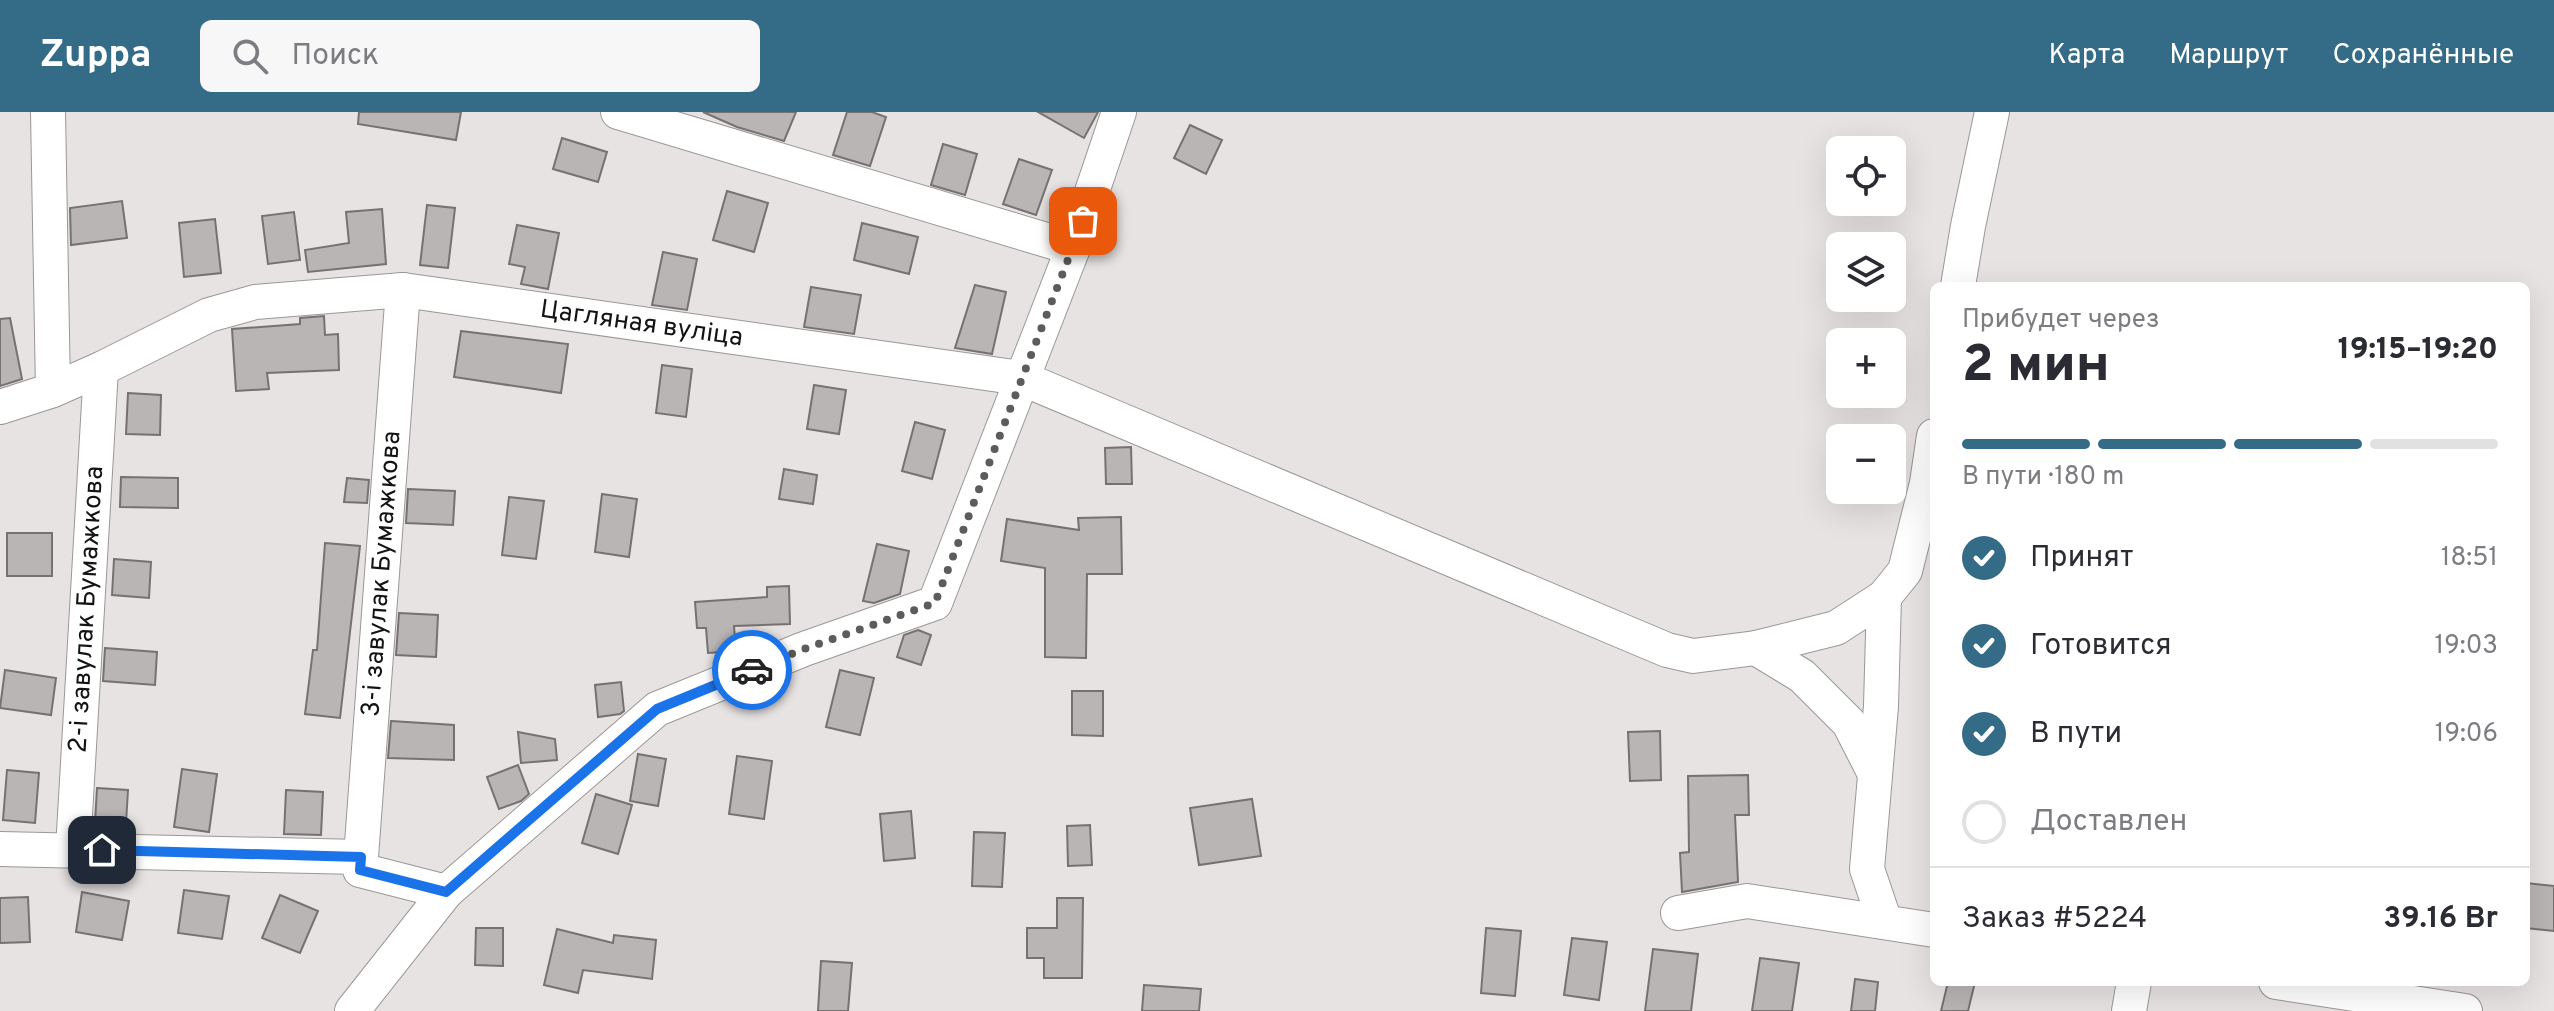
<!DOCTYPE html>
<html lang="ru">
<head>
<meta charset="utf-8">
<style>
	:root { --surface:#fff; --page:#f7f7f7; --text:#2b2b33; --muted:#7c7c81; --line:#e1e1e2; --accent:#346b86 }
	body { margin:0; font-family:Overpass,sans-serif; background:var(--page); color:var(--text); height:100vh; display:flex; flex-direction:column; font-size:30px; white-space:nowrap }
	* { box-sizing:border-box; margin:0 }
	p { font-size:26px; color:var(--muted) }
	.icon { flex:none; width:44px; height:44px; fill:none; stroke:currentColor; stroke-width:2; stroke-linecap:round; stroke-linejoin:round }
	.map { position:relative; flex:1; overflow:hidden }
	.drawer { position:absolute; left:1930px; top:170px; width:600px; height:704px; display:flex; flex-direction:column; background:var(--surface); border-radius:12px; box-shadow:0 8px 32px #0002 }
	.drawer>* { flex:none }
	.controls { position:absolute; left:1826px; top:24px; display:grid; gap:16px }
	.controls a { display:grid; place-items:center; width:80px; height:80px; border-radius:12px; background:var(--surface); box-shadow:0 8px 32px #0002; font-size:40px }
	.pin { position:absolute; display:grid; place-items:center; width:68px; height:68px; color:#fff; margin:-34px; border-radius:16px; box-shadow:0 4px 12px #0006 }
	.courier { position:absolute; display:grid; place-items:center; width:80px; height:80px; margin:-40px; border:6px solid #1a73e8; border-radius:50%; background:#fff; color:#222; box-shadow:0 2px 10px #0007 }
	.summary em { font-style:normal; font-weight:800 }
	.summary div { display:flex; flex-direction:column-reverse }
	.summary { display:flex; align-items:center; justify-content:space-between; height:136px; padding:0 32px }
	h1 { font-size:52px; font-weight:800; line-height:60px }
	.bar { display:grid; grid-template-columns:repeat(4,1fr); gap:12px 8px; align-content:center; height:96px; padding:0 32px }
	.bar i { height:10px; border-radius:6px; background:var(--line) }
	.bar .active { background:var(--accent) }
	.bar p { grid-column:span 4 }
	.line { display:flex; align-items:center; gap:20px; padding:0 32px; border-top:2px solid var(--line) }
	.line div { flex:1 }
	ol { padding:0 32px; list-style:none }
	li { display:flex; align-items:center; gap:24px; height:88px }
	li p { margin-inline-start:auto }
	li .icon { padding:8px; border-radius:50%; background:var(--accent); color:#fff; stroke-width:4 }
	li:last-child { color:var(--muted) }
	li i { width:44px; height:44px; border:4px solid var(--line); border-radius:50% }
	header { display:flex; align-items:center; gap:48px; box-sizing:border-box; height:112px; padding:0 40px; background:var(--accent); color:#fff }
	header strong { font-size:38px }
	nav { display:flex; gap:44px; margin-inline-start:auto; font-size:28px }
	.search { width:560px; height:72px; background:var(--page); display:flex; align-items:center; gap:20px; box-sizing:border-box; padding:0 28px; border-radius:12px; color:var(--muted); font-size:30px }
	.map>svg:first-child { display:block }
	.building { fill:#b9b5b4; stroke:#767272; stroke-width:2 }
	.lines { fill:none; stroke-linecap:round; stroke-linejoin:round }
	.minor-casing { stroke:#9b9797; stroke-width:36 }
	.minor { stroke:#fff; stroke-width:34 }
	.done { stroke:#5e5c5b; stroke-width:8; stroke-dasharray:0 14.4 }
	.route { stroke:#1a73e8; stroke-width:10 }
	.labels { text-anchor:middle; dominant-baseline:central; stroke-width:8; stroke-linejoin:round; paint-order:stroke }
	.street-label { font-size:26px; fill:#141313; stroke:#f4f0f0 }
</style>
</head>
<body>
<header>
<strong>Zuppa</strong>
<div class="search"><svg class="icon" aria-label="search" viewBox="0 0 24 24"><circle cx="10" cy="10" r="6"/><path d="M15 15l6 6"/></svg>Поиск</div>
<nav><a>Карта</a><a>Маршрут</a><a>Сохранённые</a></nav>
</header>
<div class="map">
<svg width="2554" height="899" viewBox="0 0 2554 899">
	<rect width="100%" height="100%" fill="#e7e3e2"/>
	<g class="building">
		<path d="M 359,0 L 461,0 L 456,28 L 358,12 Z"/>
		<path d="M 703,0 L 796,0 L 784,29 L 737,15 Z"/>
		<path d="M 847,0 L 872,0 L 886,5 L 870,54 L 833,43 Z"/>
		<path d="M 1038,0 L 1098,0 L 1084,26 Z"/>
		<path d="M 1190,13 L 1222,28 L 1206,62 L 1174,46 Z"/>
		<path d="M 562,26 L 607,40 L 598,70 L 553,57 Z"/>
		<path d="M 943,32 L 977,42 L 965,83 L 931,73 Z"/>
		<path d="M 1019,47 L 1052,58 L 1036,103 L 1003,92 Z"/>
		<path d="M 727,79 L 768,91 L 754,140 L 713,128 Z"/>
		<path d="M 122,89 L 127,126 L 71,133 L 70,96 Z"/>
		<path d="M 427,93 L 455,96 L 448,156 L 420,153 Z"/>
		<path d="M 382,97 L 386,152 L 308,160 L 305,138 L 349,131 L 346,100 Z"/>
		<path d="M 294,100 L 300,148 L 268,152 L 262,104 Z"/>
		<path d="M 215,107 L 221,161 L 184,165 L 179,111 Z"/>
		<path d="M 862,111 L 918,125 L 909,162 L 854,148 Z"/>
		<path d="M 517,113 L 559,121 L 548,177 L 521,172 L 525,155 L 509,152 Z"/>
		<path d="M 663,140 L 697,147 L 687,198 L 652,193 Z"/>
		<path d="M 975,173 L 1006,180 L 992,242 L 955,236 Z"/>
		<path d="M 811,175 L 861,183 L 854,222 L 804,215 Z"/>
		<path d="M 324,204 L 325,223 L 338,222 L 339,258 L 267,261 L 269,277 L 236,279 L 232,217 L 300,212 L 300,206 Z"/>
		<path d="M 10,206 L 22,267 L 0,274 L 0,207 Z"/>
		<path d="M 461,219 L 568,232 L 561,281 L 454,265 Z"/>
		<path d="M 662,253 L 692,257 L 686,305 L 656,301 Z"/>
		<path d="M 814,273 L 846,278 L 839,322 L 807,317 Z"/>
		<path d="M 128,281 L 161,283 L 160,323 L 126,322 Z"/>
		<path d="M 915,310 L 945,318 L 932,367 L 902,359 Z"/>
		<path d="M 1131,335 L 1132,372 L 1106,372 L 1105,336 Z"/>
		<path d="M 784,357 L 817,363 L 813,392 L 779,387 Z"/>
		<path d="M 121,365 L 178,366 L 178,396 L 120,395 Z"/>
		<path d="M 347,366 L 369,368 L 367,391 L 344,390 Z"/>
		<path d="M 408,377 L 455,379 L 453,413 L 406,411 Z"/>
		<path d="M 602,382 L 637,387 L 629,445 L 595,440 Z"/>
		<path d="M 509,385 L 544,389 L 536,447 L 502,443 Z"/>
		<path d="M 1121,405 L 1122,462 L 1087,462 L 1086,546 L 1045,545 L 1045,456 L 1001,449 L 1007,407 L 1079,418 L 1078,406 Z"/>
		<rect x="7" y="421" width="45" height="43"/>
		<path d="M 325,431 L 360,434 L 340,606 L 305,602 L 313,538 L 317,538 Z"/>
		<path d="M 877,432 L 909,439 L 900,482 L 874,491 L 863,489 Z"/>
		<path d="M 114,447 L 151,450 L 149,486 L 112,483 Z"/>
		<path d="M 789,474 L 790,512 L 734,514 L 736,539 L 708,541 L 706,516 L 697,516 L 695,490 L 767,485 L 767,475 Z"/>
		<path d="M 399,501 L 438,503 L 436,545 L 396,543 Z"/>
		<path d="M 918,518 L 931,523 L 921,553 L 897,545 L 904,523 Z"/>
		<path d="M 105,536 L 157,540 L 155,573 L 103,569 Z"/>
		<path d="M 5,558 L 56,566 L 51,603 L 0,596 Z"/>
		<path d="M 840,558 L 874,566 L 860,623 L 826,615 Z"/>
		<path d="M 621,570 L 624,599 L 620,602 L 598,605 L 595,573 Z"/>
		<path d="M 1072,579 L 1103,579 L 1103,624 L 1072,623 Z"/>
		<path d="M 391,609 L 454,613 L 454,648 L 388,646 Z"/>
		<path d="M 1660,619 L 1661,668 L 1630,669 L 1628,620 Z"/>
		<path d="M 518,620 L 555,627 L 557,648 L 521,651 Z"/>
		<path d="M 638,642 L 666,647 L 658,694 L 630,689 Z"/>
		<path d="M 737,644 L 772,649 L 764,707 L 729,702 Z"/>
		<path d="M 518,653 L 529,682 L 521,689 L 499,697 L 487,665 Z"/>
		<path d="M 182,657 L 217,662 L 209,720 L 174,715 Z"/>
		<path d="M 7,658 L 39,661 L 35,711 L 3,708 Z"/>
		<path d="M 1748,663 L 1749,703 L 1735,703 L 1738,770 L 1682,780 L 1680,741 L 1689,740 L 1688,664 Z"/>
		<path d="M 97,676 L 128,678 L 126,711 L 95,710 Z"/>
		<path d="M 286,678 L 323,680 L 321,723 L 284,722 Z"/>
		<path d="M 596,682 L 632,693 L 618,742 L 582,731 Z"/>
		<path d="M 1252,687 L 1261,744 L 1199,753 L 1190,696 Z"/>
		<path d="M 911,699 L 915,746 L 884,749 L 880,702 Z"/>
		<path d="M 1090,713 L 1092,753 L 1068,754 L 1067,714 Z"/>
		<path d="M 974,720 L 1005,721 L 1002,775 L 972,774 Z"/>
		<path d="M 2526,771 L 2554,774 L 2554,819 L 2526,816 Z"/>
		<path d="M 184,778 L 229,784 L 222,827 L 178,821 Z"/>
		<path d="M 82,780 L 129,789 L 122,828 L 76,820 Z"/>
		<path d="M 280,783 L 318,799 L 300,841 L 262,826 Z"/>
		<path d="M 28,785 L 30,830 L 0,831 L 0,786 Z"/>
		<path d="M 1057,786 L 1083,786 L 1082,866 L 1044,866 L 1044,846 L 1027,846 L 1027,816 L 1057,816 Z"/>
		<path d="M 476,816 L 503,816 L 503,854 L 475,853 Z"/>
		<path d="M 1486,816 L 1521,819 L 1515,884 L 1481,881 Z"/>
		<path d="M 557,817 L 613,831 L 614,823 L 656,828 L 652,867 L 583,858 L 578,881 L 544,873 Z"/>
		<path d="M 1572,826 L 1607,830 L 1599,888 L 1564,883 Z"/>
		<path d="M 1653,837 L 1698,842 L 1691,899 L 1645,899 Z"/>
		<path d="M 1760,846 L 1799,851 L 1792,899 L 1752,899 Z"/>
		<path d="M 821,849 L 852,851 L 848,899 L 818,899 Z"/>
		<path d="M 1855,867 L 1878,870 L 1875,899 L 1851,899 Z"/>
		<path d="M 1948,870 L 1975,870 L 1968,899 L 1941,899 Z"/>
		<path d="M 1144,873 L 1201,877 L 1199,899 L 1142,899 Z"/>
	</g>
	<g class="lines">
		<defs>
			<g id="minor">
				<path d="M 48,0 L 53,278"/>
				<path d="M 618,0 L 1073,136"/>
				<path d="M 1958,174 L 1968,114 L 1992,0"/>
				<path id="s1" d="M 0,295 L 53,278 L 101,257 L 209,203 L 255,190 L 403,178 L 1021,266 L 1667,538 L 1693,544 L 1756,536 L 1836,516 L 1884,485 L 1881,594 L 1867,757 L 1885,810"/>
				<path d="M 1884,485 L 1905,459 L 1927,371 L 1934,324"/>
				<path d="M 1756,536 L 1802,564 L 1849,611 L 1875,662"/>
				<path d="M 0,737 L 361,745 L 360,758 L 446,780"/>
				<path id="s2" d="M 73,737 L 101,257"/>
				<path id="s3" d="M 361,745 L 403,178"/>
				<path d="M 1678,801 L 1747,789 L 1934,818"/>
				<path d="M 2276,870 L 2465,899"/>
				<path d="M 352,899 L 446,780 L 657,597 L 804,537 L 935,491 L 1073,136 L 1119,0"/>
				<path d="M 2129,899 L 2134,870"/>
			</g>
		</defs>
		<use href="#minor" class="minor-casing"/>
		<use href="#minor" class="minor"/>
	</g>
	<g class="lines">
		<path class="done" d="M 752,558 L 804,537 L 935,491 L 1083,109"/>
		<path class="route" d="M 102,738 L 361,745 L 360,758 L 446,780 L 657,597 L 752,558"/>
	</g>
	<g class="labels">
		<g class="street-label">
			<text stroke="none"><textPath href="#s1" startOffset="666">Цагляная вуліца</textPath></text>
			<text stroke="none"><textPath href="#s3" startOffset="284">3-і завулак Бумажкова</textPath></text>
			<text stroke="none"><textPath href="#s2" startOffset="240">2-і завулак Бумажкова</textPath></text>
		</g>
	</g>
</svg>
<div class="controls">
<a><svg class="icon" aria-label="locate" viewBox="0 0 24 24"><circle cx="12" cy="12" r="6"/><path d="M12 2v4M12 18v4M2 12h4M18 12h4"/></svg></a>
<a><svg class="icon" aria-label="layers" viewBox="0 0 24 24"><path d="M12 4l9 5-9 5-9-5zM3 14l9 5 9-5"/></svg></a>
<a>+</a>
<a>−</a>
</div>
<div class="pin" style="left:1083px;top:109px;background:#ea580c"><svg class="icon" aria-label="bag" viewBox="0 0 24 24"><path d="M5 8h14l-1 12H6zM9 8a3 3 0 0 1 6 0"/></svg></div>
<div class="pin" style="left:102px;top:738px;background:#1f2937"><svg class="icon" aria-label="home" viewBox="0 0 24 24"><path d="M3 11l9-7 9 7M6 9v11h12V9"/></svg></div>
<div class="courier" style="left:752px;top:558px"><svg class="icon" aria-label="car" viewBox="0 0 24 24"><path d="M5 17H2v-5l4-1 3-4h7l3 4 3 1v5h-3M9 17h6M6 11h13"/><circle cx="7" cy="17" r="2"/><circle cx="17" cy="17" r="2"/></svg></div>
<section class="drawer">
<div class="summary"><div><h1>2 мин</h1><p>Прибудет через</p></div><em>19:15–19:20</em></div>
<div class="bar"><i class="active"></i><i class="active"></i><i class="active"></i><i></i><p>В пути · 180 m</p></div>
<ol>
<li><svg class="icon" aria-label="check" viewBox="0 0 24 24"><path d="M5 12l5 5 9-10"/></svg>Принят<p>18:51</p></li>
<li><svg class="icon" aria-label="check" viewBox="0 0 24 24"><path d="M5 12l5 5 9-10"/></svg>Готовится<p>19:03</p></li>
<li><svg class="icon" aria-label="check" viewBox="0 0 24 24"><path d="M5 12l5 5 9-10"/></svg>В пути<p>19:06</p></li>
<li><i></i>Доставлен</li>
</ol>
<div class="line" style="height:104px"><div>Заказ #5224</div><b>39.16 Br</b></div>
</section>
</div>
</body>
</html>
